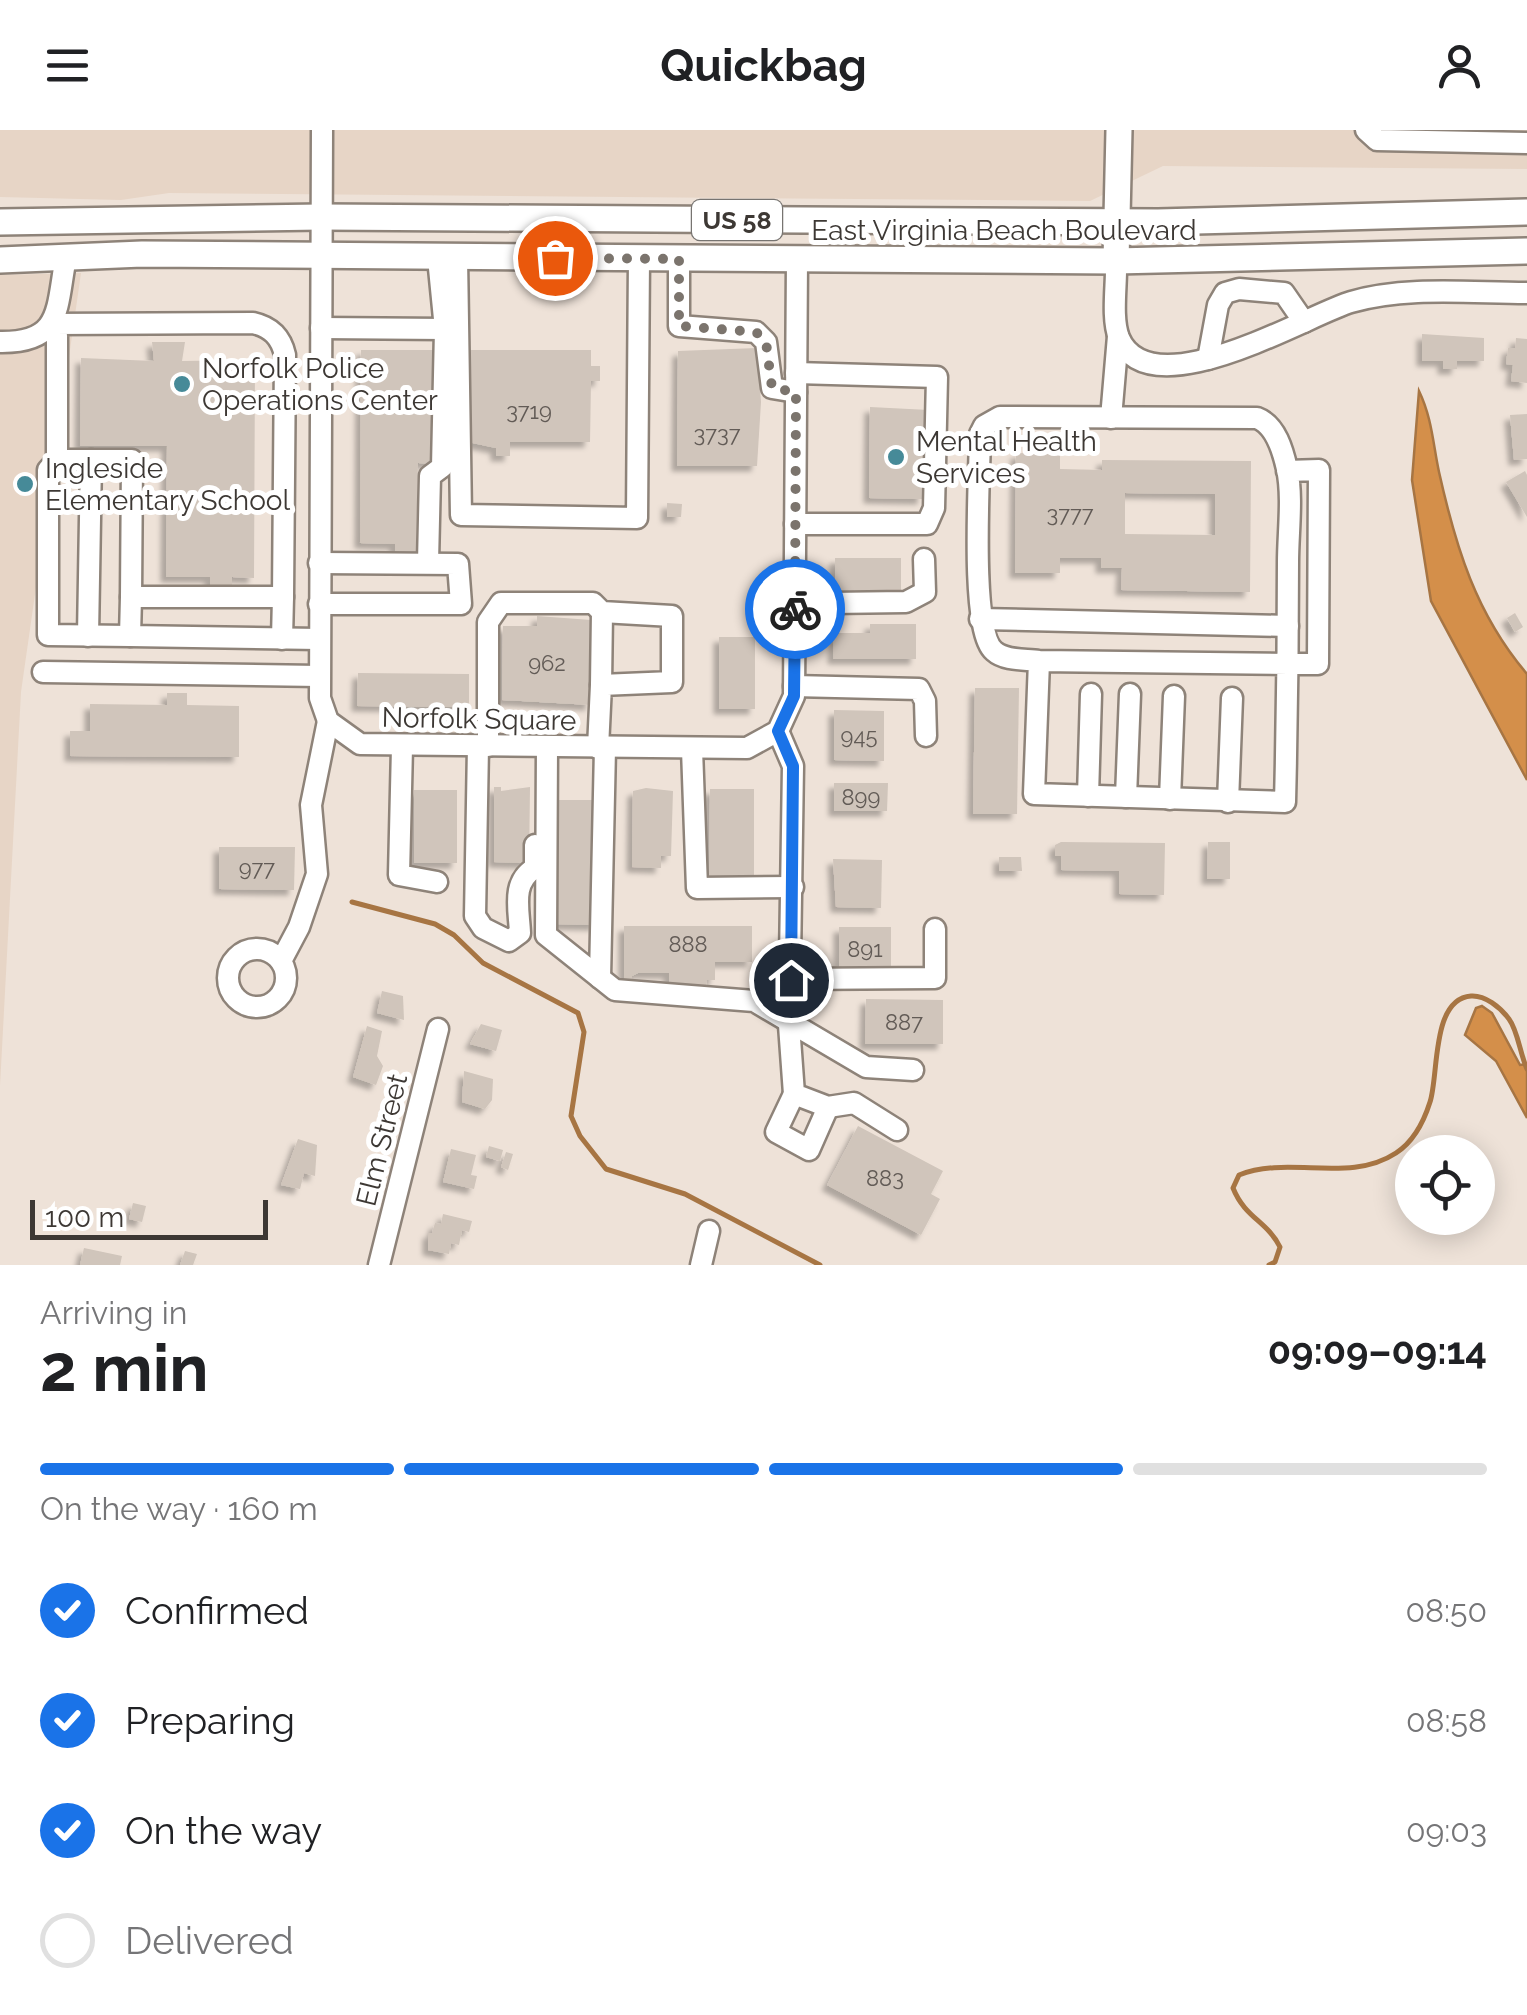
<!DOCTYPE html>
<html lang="en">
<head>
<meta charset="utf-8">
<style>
	:root { --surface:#fff; --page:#f2f2f2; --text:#202124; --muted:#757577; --line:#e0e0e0; --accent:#1a73e8 }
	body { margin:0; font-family:Raleway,sans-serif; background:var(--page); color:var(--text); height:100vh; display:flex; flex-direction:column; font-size:38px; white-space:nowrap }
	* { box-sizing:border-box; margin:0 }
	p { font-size:32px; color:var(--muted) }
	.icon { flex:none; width:55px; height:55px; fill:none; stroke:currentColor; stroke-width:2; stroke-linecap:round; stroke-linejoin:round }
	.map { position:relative; height:1135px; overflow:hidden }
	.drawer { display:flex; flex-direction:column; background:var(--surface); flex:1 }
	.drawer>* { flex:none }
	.fabs { position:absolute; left:1395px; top:1005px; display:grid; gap:20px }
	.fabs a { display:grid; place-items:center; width:100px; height:100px; border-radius:50%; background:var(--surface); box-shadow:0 5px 25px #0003; font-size:50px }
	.scale { position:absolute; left:30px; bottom:25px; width:238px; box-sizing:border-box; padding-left:10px; border:5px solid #3d3834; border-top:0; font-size:28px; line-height:35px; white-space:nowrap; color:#3d3834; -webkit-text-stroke:8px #fff; paint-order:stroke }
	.pin { position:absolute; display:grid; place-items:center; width:85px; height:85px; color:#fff; margin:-42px; border:5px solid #fff; border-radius:50%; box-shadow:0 2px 10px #0007 }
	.courier { position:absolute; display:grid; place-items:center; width:100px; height:100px; margin:-50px; border:8px solid #1a73e8; border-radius:50%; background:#fff; color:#222; box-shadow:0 2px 12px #0007 }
	.overview em { font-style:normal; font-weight:700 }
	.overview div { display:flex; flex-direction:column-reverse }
	.overview { display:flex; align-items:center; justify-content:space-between; height:170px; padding:0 40px }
	h1 { font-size:65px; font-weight:700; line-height:75px }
	.bar { display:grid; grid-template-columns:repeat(4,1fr); gap:15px 10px; align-content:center; height:120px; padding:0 40px }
	.bar i { height:12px; border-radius:8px; background:var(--line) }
	.bar .active { background:var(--accent) }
	.bar p { grid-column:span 4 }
	ol { padding:0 40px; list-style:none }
	li { display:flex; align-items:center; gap:30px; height:110px }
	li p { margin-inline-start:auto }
	li .icon { padding:10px; border-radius:50%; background:var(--accent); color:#fff; stroke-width:4 }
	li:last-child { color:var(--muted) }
	li i { width:55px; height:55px; border:5px solid var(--line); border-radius:50% }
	header { display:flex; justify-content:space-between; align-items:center; height:130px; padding:0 40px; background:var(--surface); font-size:45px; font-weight:700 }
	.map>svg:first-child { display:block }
	.built { fill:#e7d5c6 }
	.water { fill:#d48f4a; stroke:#a77543; stroke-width:2.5 }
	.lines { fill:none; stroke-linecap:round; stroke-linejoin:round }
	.stream { stroke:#a77543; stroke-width:5 }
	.building { fill:#d0c5bb; fill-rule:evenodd; filter:url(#shadow) }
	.minor-casing { stroke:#8e8379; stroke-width:25 }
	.major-casing { stroke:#8e8379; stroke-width:30 }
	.minor { stroke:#fff; stroke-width:20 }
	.major { stroke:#fff; stroke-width:25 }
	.done { stroke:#7b746d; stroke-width:10; stroke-dasharray:0 18 }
	.route { stroke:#1a73e8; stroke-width:12 }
	.poi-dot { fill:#468a98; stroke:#fff; stroke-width:4 }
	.labels { text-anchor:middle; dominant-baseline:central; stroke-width:10; stroke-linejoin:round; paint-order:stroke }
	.number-label { font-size:22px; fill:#625b56 }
	.shield { fill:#fff; stroke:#777471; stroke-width:2.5 }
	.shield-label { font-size:25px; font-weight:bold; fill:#3d3834 }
	.street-label { font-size:28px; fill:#3d3834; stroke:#fff }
	.poi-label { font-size:28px; fill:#3d3834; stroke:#fff; text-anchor:start }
</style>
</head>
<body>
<header><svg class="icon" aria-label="menu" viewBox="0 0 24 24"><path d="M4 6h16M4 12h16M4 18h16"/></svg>Quickbag<svg class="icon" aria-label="person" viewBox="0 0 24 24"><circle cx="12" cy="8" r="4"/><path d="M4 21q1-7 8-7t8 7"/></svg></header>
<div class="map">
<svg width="1527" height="1135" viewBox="0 0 1527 1135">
	<defs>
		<filter id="shadow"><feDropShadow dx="-5.5" dy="5.5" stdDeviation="2.5" flood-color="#0004"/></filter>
	</defs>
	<rect width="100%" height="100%" fill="#eee2d8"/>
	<g class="built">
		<path d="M 0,0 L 1527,0 L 1527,39 L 1163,36 L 1090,71 L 169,63 L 121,70 L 0,67 Z"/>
		<path d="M 81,143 L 21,562 L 0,956 L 0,145 Z"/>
	</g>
	<g class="water">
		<path d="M 1419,261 C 1432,288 1433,314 1439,342 C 1456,418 1476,484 1527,544 L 1527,650 L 1431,471 L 1412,350 Z"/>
		<path d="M 1482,876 L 1492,883 L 1520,935 L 1527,934 L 1527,988 L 1496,931 L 1465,905 L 1476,878 Z"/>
	</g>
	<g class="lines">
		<g class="stream">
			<path d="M 352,772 L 435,794 L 454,805 L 483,833 L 578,883 L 584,902 L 571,986 L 580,1006 L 606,1039 L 685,1064 L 820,1135"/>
			<path d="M 1269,1135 L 1275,1132 L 1280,1117 C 1267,1091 1245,1088 1233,1058 L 1239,1045 C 1289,1025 1349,1054 1396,1023 C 1413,1012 1424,991 1430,972 C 1439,945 1431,869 1471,866 C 1485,865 1500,877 1509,889 C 1518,901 1520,924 1527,939"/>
		</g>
	</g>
	<g class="building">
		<path d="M 1422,204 L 1484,208 L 1484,231 L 1457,231 L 1457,239 L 1443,239 L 1443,231 L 1422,231 Z"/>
		<path d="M 1516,208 L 1527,209 L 1527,253 L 1511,251 L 1513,235 L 1506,234 L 1508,218 L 1515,218 Z"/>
		<path d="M 152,212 L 185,212 L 182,231 L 255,230 L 254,448 L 232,447 L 232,461 L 210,461 L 210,447 L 166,447 L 167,316 L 80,316 L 81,228 L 154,231 Z"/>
		<path d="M 757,218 L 761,272 L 757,336 L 677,336 L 678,221 Z"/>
		<path d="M 361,220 L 435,220 L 438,334 L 418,333 L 416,422 L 395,422 L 395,414 L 360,413 Z"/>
		<path d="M 468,220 L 591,220 L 591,236 L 600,236 L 600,251 L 591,251 L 590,312 L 510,312 L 510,326 L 496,326 L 496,318 L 468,312 Z"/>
		<path d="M 870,277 L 929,280 L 929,286 L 924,286 L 923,369 L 869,368 Z"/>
		<path d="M 1527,284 L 1527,329 L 1514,330 L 1510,285 Z"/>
		<path d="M 1016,323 L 1060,324 L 1060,339 L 1102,340 L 1102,330 L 1251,331 L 1250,462 L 1121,460 L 1122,438 L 1101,438 L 1101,428 L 1060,428 L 1060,443 L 1015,443 ZM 1125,363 L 1215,364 L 1215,405 L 1125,404 Z"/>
		<path d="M 1525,341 L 1527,345 L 1527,387 L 1506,352 Z"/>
		<path d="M 667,373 L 682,374 L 681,387 L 667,387 Z"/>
		<rect x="835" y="428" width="66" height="35"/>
		<path d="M 1515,483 L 1523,497 L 1515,502 L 1507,488 Z"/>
		<path d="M 537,486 L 591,490 L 591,575 L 502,570 L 503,496 L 537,496 Z"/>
		<path d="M 870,494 L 916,494 L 916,529 L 833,529 L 834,503 L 870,503 Z"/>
		<rect x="719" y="507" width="36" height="72"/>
		<path d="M 358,543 L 469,544 L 469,577 L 357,576 Z"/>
		<path d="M 975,558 L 1019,558 L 1017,684 L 973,684 Z"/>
		<path d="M 167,563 L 187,563 L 187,575 L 239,576 L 239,627 L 70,626 L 70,601 L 90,601 L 90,574 L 167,575 Z"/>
		<path d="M 834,580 L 884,581 L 884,631 L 834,630 Z"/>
		<path d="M 834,653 L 888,653 L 887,681 L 834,681 Z"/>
		<path d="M 494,657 L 501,657 L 501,661 L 530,657 L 529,733 L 494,732 Z"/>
		<path d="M 646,658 L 673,661 L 671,726 L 661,726 L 661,738 L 632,737 L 633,661 Z"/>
		<path d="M 710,659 L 754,659 L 754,750 L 709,749 Z"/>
		<rect x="414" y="660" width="43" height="73"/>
		<path d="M 554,670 L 599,670 L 597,795 L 553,794 Z"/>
		<path d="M 1061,712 L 1165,713 L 1164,765 L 1119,764 L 1119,741 L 1061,740 L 1061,726 L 1055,726 L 1055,715 Z"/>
		<path d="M 1208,712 L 1230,712 L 1230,749 L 1207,749 Z"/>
		<path d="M 219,717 L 295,717 L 294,760 L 219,759 Z"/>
		<path d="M 999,727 L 1021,727 L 1022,741 L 999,741 Z"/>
		<path d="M 833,729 L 882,730 L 881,778 L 836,777 Z"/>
		<path d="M 624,796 L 752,796 L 752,832 L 715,832 L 715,850 L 707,850 L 706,855 L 669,855 L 669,843 L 638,843 L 632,846 L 632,854 L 624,854 Z"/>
		<rect x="839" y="797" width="52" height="43"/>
		<path d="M 382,861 L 403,866 L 404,890 L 377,883 Z"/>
		<path d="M 866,869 L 943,870 L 943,914 L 865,914 Z"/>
		<path d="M 481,894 L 502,900 L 496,921 L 470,914 Z"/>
		<path d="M 367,896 L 382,901 L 377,926 L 383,936 L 376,955 L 353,947 Z"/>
		<path d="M 464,941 L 493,949 L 492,970 L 485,979 L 462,972 Z"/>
		<path d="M 858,996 L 943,1041 L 931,1064 L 940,1069 L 921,1105 L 827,1055 Z"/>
		<path d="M 298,1009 L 317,1015 L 315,1046 L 304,1043 L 300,1059 L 281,1055 Z"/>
		<path d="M 489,1016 L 503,1020 L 500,1031 L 486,1027 Z"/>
		<path d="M 451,1019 L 476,1025 L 471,1045 L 477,1046 L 474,1059 L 443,1052 Z"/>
		<path d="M 506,1022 L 513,1024 L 508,1040 L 501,1037 Z"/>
		<path d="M 133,1073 L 146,1076 L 142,1092 L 129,1089 Z"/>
		<path d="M 443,1084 L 472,1091 L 469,1102 L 462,1100 L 459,1115 L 451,1113 L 449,1124 L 428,1120 L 428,1103 L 432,1103 L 435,1093 L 441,1094 Z"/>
		<path d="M 84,1118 L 122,1126 L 120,1135 L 80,1135 Z"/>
		<path d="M 185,1121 L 197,1124 L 193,1135 L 180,1135 Z"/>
	</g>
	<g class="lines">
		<defs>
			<g id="minor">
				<path d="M 322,0 L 320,568 L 328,591 L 360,614 L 747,618 L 778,601 L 794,566 L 797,130"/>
				<path d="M 1366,0 L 1377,10 L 1527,13"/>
				<path d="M 457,128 L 461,385 L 637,388 L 639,128"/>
				<path d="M 679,129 L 679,196 L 756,202 L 766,212 L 772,258 L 796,262"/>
				<path d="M 1116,131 C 1117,154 1111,187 1119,208 C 1150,281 1307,185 1351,172 C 1406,156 1470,163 1527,163"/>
				<path d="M 321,198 L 445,199 L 438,128"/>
				<path d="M 0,212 C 63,213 56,178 66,127"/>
				<path d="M 1208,229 L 1218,175 L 1225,163 L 1239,159 L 1284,163 L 1304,192"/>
				<path d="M 1111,288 L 1118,206"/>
				<path d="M 57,330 L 57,206 L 53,194 L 253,193 C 271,197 281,207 285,225 L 283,467 L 131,467 L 130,506 L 319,509"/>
				<path d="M 795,394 L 927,394 L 934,378 L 937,247 L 796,243"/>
				<path d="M 428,432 L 430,346 L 442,337 L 445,200"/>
				<path d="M 319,433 L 458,434 L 461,474 L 319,474"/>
				<path d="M 831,473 L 906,472 L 925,462 L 924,429"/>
				<path d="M 795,483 L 831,473 L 795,463"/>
				<path d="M 980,489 L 1288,496"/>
				<path d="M 88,506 L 91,330"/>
				<path d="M 130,506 L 48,505 L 48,340 L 57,330 L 132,330 L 131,467"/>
				<path d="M 282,509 L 283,467"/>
				<path d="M 1039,531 L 1034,664 L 1285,672 C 1287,592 1288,512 1288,432 C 1288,403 1293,367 1287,339 C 1283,321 1276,295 1257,288 L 1000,287 L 984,296 L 980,304 C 980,342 969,500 994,521 C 1005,531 1025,529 1039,531 L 1288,534 L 1318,534 L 1319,340 L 1287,341"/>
				<path d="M 43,542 L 319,546"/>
				<path d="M 601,555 L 602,482"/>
				<path d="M 794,556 L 919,559 L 925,571 L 926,606"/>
				<path d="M 778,601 L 793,636 L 789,895 L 794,964 L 828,977 L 854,973 L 897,1000"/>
				<path d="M 478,616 L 475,786 L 483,798 L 509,811 L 520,803 C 519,779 511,752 535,738 L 535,715"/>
				<path d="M 488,616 L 488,492 L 501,473 L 593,473 L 602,482 L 672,486 L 672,552 L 601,555 L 598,618"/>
				<path d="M 402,617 L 399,745 L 437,752"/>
				<path d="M 547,617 L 546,805 L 615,860 L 754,871 L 866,937 L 913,940"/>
				<path d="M 692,619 L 697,758 L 793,757"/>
				<path d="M 1088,666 L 1091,564"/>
				<path d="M 1126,667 L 1130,564"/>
				<path d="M 1170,669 L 1174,566"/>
				<path d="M 1228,672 L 1232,568"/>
				<circle cx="257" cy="848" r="29"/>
				<path d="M 281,831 L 299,797 L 317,744 L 311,675 L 328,591"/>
				<path d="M 600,848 L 605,618"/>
				<path d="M 791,849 L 935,848 L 935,799"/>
				<path d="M 794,964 L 776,1002 L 809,1020 L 828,977"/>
				<path d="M 379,1135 L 438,899"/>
				<path d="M 701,1135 L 709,1101"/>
			</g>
			<g id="major">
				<path d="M 0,92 L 321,87 L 1158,92 L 1527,82"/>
				<path d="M 0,130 L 142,124 L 1116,131 L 1527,121"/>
				<path d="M 1116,131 L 1119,0"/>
			</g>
		</defs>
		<use href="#minor" class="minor-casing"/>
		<use href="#major" class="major-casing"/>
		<use href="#minor" class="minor"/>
		<use href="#major" class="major"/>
	</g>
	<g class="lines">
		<path class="done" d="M 555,128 L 679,129 L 679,196 L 756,202 L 766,212 L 772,258 L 796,262 L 795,479"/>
		<path class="route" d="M 791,850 L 793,636 L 778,601 L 794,566 L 795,479"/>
	</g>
	<g class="poi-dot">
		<circle cx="182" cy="254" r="10"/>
		<circle cx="896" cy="327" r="10"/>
		<circle cx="25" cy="354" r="10"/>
	</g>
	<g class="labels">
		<g class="number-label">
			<text x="529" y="281">3719</text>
			<text x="717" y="304">3737</text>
			<text x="1070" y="384">3777</text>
			<text x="547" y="533">962</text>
			<text x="859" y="606">945</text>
			<text x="861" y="667">899</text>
			<text x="257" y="738">977</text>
			<text x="688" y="814">888</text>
			<text x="865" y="819">891</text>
			<text x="904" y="892">887</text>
			<text x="885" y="1048">883</text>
		</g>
		<rect class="shield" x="692" y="70" width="90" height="40" rx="8"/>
		<g class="shield-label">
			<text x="737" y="90">US 58</text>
		</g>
		<g class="street-label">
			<text x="1004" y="100">East Virginia Beach Boulevard</text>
			<text transform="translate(479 589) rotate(1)">Norfolk Square</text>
			<text transform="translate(382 1010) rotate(-76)">Elm Street</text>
		</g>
		<g class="poi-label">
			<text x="202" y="238">Norfolk Police<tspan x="202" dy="32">Operations Center</tspan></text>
			<text x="916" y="311">Mental Health<tspan x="916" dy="32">Services</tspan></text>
			<text x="45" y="338">Ingleside<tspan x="45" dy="32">Elementary School</tspan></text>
		</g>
	</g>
</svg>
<div class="fabs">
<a><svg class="icon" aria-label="locate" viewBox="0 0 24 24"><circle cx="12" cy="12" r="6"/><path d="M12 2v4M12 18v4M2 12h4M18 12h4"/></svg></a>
</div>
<div class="scale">100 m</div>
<div class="pin" style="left:555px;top:128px;background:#ea580c"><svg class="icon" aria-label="bag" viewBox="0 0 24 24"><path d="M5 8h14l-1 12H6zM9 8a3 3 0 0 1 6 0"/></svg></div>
<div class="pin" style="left:791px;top:850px;background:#1f2937"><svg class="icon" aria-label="home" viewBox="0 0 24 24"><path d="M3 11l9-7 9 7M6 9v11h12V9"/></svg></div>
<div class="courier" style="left:795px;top:479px"><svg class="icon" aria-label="bike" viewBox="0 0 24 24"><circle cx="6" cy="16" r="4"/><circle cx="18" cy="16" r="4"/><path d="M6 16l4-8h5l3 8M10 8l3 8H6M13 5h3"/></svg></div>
</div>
<section class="drawer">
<div class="overview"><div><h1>2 min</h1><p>Arriving in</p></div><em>09:09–09:14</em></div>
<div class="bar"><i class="active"></i><i class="active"></i><i class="active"></i><i></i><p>On the way · 160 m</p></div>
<ol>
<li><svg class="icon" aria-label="check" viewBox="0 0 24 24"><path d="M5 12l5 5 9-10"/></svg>Confirmed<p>08:50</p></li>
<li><svg class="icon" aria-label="check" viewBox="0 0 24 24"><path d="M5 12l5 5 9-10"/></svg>Preparing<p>08:58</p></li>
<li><svg class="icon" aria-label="check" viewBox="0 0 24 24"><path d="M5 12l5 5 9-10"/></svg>On the way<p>09:03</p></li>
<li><i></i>Delivered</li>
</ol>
</section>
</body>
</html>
